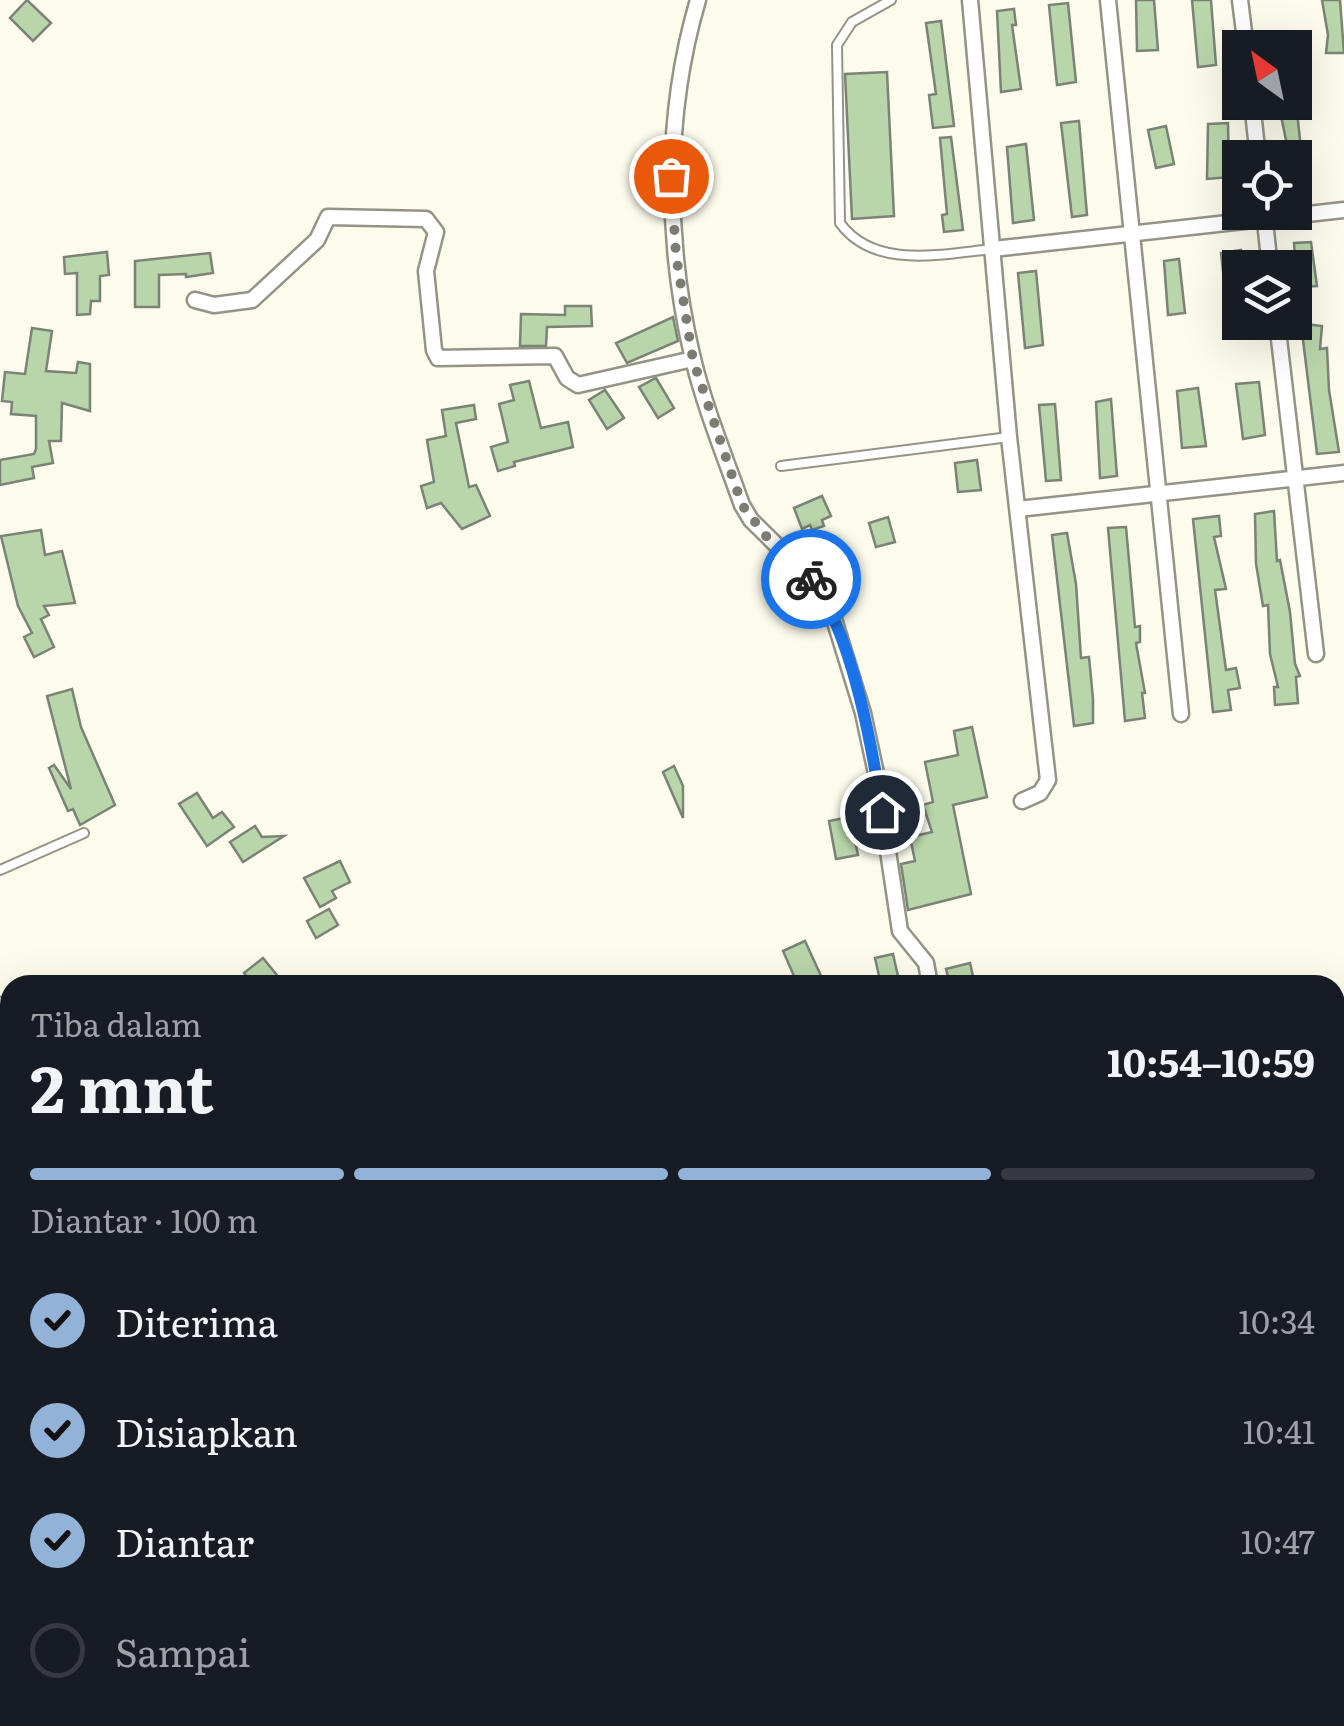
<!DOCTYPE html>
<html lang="id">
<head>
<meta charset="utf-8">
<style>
	:root { --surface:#171b24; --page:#20242c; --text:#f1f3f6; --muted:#9ea1a6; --line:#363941; --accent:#93b2d8 }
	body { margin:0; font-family:Literata,serif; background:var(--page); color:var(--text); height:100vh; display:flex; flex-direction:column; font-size:38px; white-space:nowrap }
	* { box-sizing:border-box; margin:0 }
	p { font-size:32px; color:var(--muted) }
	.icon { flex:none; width:55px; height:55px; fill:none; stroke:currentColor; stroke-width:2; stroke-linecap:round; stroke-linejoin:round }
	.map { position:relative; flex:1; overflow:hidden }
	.sheet { position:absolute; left:0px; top:975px; width:1345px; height:752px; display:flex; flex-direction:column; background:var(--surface); border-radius:30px 30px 0 0; box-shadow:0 10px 40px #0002 }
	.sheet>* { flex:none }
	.needle { width:65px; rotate:327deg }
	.tools { position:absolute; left:1222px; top:30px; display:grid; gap:20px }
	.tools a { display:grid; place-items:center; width:90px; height:90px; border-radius:0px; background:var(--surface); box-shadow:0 10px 40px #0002; font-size:50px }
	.pin { position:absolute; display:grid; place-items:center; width:85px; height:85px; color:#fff; margin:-42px; border:5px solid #fff; border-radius:50%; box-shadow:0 2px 10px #0007 }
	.courier { position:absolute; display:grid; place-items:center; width:100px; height:100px; margin:-50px; border:8px solid #1a73e8; border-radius:50%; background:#fff; color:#222; box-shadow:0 2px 12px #0007 }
	.summary em { font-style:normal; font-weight:700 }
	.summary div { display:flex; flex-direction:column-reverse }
	.summary { display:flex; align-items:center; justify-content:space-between; height:170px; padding:0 30px }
	h1 { font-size:65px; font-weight:700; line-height:75px }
	.bar { display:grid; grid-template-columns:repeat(4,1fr); gap:15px 10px; align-content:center; height:120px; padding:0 30px }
	.bar i { height:12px; border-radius:8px; background:var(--line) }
	.bar .active { background:var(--accent) }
	.bar p { grid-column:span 4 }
	ol { padding:0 30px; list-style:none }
	li { display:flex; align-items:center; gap:30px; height:110px }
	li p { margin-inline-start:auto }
	li .icon { padding:10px; border-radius:50%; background:var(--accent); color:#111; stroke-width:4 }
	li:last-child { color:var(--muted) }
	li i { width:55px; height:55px; border:5px solid var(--line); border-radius:50% }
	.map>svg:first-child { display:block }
	.building { fill:#b9d5aa; stroke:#7b8377; stroke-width:2.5 }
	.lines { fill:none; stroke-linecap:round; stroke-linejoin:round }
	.lane-casing { stroke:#949486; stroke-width:12 }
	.street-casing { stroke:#949486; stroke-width:19 }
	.lane { stroke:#fff; stroke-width:8 }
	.street { stroke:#fff; stroke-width:14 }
	.done { stroke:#7d7c73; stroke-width:10; stroke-dasharray:0 18 }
	.route { stroke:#1a73e8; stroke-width:12 }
</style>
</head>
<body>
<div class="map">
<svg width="1344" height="1726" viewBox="0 0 1344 1726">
	<rect width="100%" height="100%" fill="#fcfbec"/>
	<g class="building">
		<path d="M 27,0 L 51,23 L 33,41 L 10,18 Z"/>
		<path d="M 1136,0 L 1154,0 L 1158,50 L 1137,51 Z"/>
		<path d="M 1192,0 L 1211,0 L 1216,65 L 1198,67 Z"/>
		<path d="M 1322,0 L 1340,0 L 1344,53 L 1326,53 L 1328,35 Z"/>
		<path d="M 1068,3 L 1076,82 L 1057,85 L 1049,5 Z"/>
		<path d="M 1014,9 L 1016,25 L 1012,25 L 1021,89 L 1001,92 L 997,11 Z"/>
		<path d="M 941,21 L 954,126 L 933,128 L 929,95 L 936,94 L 926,23 Z"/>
		<path d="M 887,72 L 894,216 L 852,219 L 845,74 Z"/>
		<path d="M 1297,112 L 1302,158 L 1283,158 L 1286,140 L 1281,116 Z"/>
		<path d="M 1079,121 L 1087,215 L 1072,217 L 1061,123 Z"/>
		<path d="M 1228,123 L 1229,177 L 1207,179 L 1208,124 Z"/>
		<path d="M 1166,126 L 1174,164 L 1156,168 L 1148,130 Z"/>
		<path d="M 951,137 L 963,230 L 944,232 L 942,215 L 947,214 L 940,138 Z"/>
		<path d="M 1026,144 L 1034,220 L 1013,223 L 1007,147 Z"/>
		<path d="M 1311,242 L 1317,286 L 1297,287 L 1294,243 Z"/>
		<path d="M 1241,250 L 1244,267 L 1240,268 L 1240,307 L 1227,308 L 1221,253 Z"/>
		<path d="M 107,252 L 109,275 L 100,276 L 100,301 L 91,301 L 90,314 L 77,315 L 77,273 L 65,274 L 64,257 Z"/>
		<path d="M 210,253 L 213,273 L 186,277 L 186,274 L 159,275 L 159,307 L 135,307 L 135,261 Z"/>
		<path d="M 1179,259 L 1185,313 L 1168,315 L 1164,261 Z"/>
		<path d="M 1036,271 L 1043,345 L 1025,348 L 1018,273 Z"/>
		<path d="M 565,306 L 591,306 L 592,326 L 547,327 L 546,346 L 520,346 L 521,314 L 565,315 Z"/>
		<path d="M 673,317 L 678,341 L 627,363 L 616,343 Z"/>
		<path d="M 1305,324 L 1322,326 L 1320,349 L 1327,348 L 1329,390 L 1339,452 L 1317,454 L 1303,340 Z"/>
		<path d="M 32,328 L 52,331 L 46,371 L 76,373 L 78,362 L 90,364 L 90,411 L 62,403 L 61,441 L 49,441 L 53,463 L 32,467 L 34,478 L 0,485 L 0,460 L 34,454 L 36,449 L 36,416 L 11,414 L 12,402 L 2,401 L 5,372 L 25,374 Z"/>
		<path d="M 656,378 L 674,408 L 658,418 L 639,387 Z"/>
		<path d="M 529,381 L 541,428 L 568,422 L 573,447 L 514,462 L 515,466 L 498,471 L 491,447 L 508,442 L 499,404 L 514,400 L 510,385 Z"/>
		<path d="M 1259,382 L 1265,435 L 1243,439 L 1236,384 Z"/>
		<path d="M 1198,388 L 1206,446 L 1182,448 L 1177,391 Z"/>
		<path d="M 605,390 L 624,418 L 607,429 L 589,400 Z"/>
		<path d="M 1111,399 L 1117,476 L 1100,478 L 1096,402 Z"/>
		<path d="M 1055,404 L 1061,480 L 1046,481 L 1039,405 Z"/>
		<path d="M 474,405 L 476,419 L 456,423 L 469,487 L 476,485 L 490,516 L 462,529 L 441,503 L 427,508 L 421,486 L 434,482 L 427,440 L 446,436 L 442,410 Z"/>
		<path d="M 977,460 L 981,490 L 958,492 L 955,463 Z"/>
		<path d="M 822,496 L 831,516 L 822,520 L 824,526 L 812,530 L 810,525 L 802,529 L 794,508 Z"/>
		<path d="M 1274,511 L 1277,561 L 1280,560 L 1290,612 L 1295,664 L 1300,676 L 1296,677 L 1298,703 L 1275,705 L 1274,687 L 1278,687 L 1270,654 L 1268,605 L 1263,606 L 1256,564 L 1255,514 Z"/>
		<path d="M 1219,516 L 1221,536 L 1214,537 L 1226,589 L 1215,590 L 1226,670 L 1236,668 L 1240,688 L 1228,690 L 1231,710 L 1213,712 L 1193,519 Z"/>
		<path d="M 888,517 L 895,542 L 876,547 L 869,523 Z"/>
		<path d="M 1126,527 L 1135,627 L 1140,626 L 1140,642 L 1136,643 L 1145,693 L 1142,693 L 1145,718 L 1125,721 L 1108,528 Z"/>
		<path d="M 41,530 L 45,555 L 62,551 L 75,603 L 44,606 L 49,615 L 41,619 L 54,647 L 34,657 L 24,637 L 32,633 L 18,606 L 1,536 Z"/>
		<path d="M 1067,533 L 1076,584 L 1081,658 L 1089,657 L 1093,699 L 1093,723 L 1074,726 L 1052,535 Z"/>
		<path d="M 72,689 L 81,727 L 115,805 L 80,825 L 73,809 L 68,811 L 49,768 L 54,765 L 71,789 L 47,696 Z"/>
		<path d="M 972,727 L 987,797 L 953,805 L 971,894 L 908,910 L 901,864 L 915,861 L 910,837 L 932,832 L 923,805 L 933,802 L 925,762 L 958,755 L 954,731 Z"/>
		<path d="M 674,766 L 683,786 L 683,818 L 663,772 Z"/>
		<path d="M 197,793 L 213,818 L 222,812 L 234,827 L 207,846 L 179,804 Z"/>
		<path d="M 850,817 L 858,855 L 836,859 L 829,821 Z"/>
		<path d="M 255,826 L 262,837 L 284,836 L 243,862 L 230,842 Z"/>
		<path d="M 340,861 L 350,882 L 332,891 L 336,898 L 320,907 L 304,878 Z"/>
		<path d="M 329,909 L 338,925 L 316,938 L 307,921 Z"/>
		<path d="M 805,941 L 822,978 L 798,985 L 783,951 Z"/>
		<path d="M 893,954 L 900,985 L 881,985 L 875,958 Z"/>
		<path d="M 263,958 L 285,985 L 253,985 L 244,973 Z"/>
		<path d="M 970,963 L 975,985 L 950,985 L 946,969 Z"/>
	</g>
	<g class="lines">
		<defs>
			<g id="lane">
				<path d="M 891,0 L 852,22 L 837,45 L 840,223 C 874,270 942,254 993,249"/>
				<path d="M 781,466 L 1009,437"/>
				<path d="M 0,870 L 84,833"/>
			</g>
			<g id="street">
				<path d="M 698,0 C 664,115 665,242 693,359 C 705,408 725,457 742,505 L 751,520 L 813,581 L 830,606 L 863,713 L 877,778 L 900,931 L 926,963 L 930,985"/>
				<path d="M 970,0 L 1009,437 L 1048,780 L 1040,793 L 1022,801"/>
				<path d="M 1108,0 L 1181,714"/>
				<path d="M 1240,0 L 1246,48"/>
				<path d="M 1252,102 L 1258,158"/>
				<path d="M 1264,212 L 1270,268"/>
				<path d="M 993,249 L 1344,210"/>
				<path d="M 195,300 L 214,305 L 252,300 L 317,240 L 328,217 L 426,219 L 436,232 L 426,271 L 434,350 L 438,358 L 555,356 L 567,378 L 578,385 L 693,359"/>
				<path d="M 1277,322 L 1316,654"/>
				<path d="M 1018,509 L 1344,473"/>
				<path d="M 0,1005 L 10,1024"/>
				<path d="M 1335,1522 L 1344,1520"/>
				<path d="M 689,1718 L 694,1726"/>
				<path d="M 870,1718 L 873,1726"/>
				<path d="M 1230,1718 L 1231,1726"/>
			</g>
		</defs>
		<use href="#lane" class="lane-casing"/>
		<use href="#street" class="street-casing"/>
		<use href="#lane" class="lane"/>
		<use href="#street" class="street"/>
	</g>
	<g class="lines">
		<path class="done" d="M 671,176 L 676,255 L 693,360 L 742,505 L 766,536 L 811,579"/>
		<path class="route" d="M 811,579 C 852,632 872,745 882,812"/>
	</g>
</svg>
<div class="tools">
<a><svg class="needle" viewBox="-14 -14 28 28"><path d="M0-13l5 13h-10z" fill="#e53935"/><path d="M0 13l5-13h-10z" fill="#9ea1a6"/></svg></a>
<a><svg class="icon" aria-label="locate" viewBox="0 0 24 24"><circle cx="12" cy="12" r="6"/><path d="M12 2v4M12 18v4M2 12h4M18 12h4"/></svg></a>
<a><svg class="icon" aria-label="layers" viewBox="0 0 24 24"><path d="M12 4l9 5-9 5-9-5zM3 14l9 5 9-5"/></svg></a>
</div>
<div class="pin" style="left:671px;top:176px;background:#ea580c"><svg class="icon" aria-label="bag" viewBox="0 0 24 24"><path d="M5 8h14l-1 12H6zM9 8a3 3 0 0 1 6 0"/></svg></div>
<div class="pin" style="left:882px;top:812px;background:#1f2937"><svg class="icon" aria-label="home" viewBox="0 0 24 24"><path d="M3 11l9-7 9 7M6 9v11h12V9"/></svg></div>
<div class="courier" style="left:811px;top:579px"><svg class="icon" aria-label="bike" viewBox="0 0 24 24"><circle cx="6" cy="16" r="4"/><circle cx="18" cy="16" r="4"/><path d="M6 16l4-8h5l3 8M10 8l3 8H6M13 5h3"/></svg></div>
<section class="sheet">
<div class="summary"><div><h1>2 mnt</h1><p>Tiba dalam</p></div><em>10:54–10:59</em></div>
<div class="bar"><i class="active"></i><i class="active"></i><i class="active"></i><i></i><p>Diantar · 100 m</p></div>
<ol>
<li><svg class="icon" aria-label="check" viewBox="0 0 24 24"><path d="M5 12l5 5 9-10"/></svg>Diterima<p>10:34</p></li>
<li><svg class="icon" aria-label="check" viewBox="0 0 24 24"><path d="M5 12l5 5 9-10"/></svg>Disiapkan<p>10:41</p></li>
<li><svg class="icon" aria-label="check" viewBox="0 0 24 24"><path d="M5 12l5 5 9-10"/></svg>Diantar<p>10:47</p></li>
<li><i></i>Sampai</li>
</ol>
</section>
</div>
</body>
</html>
